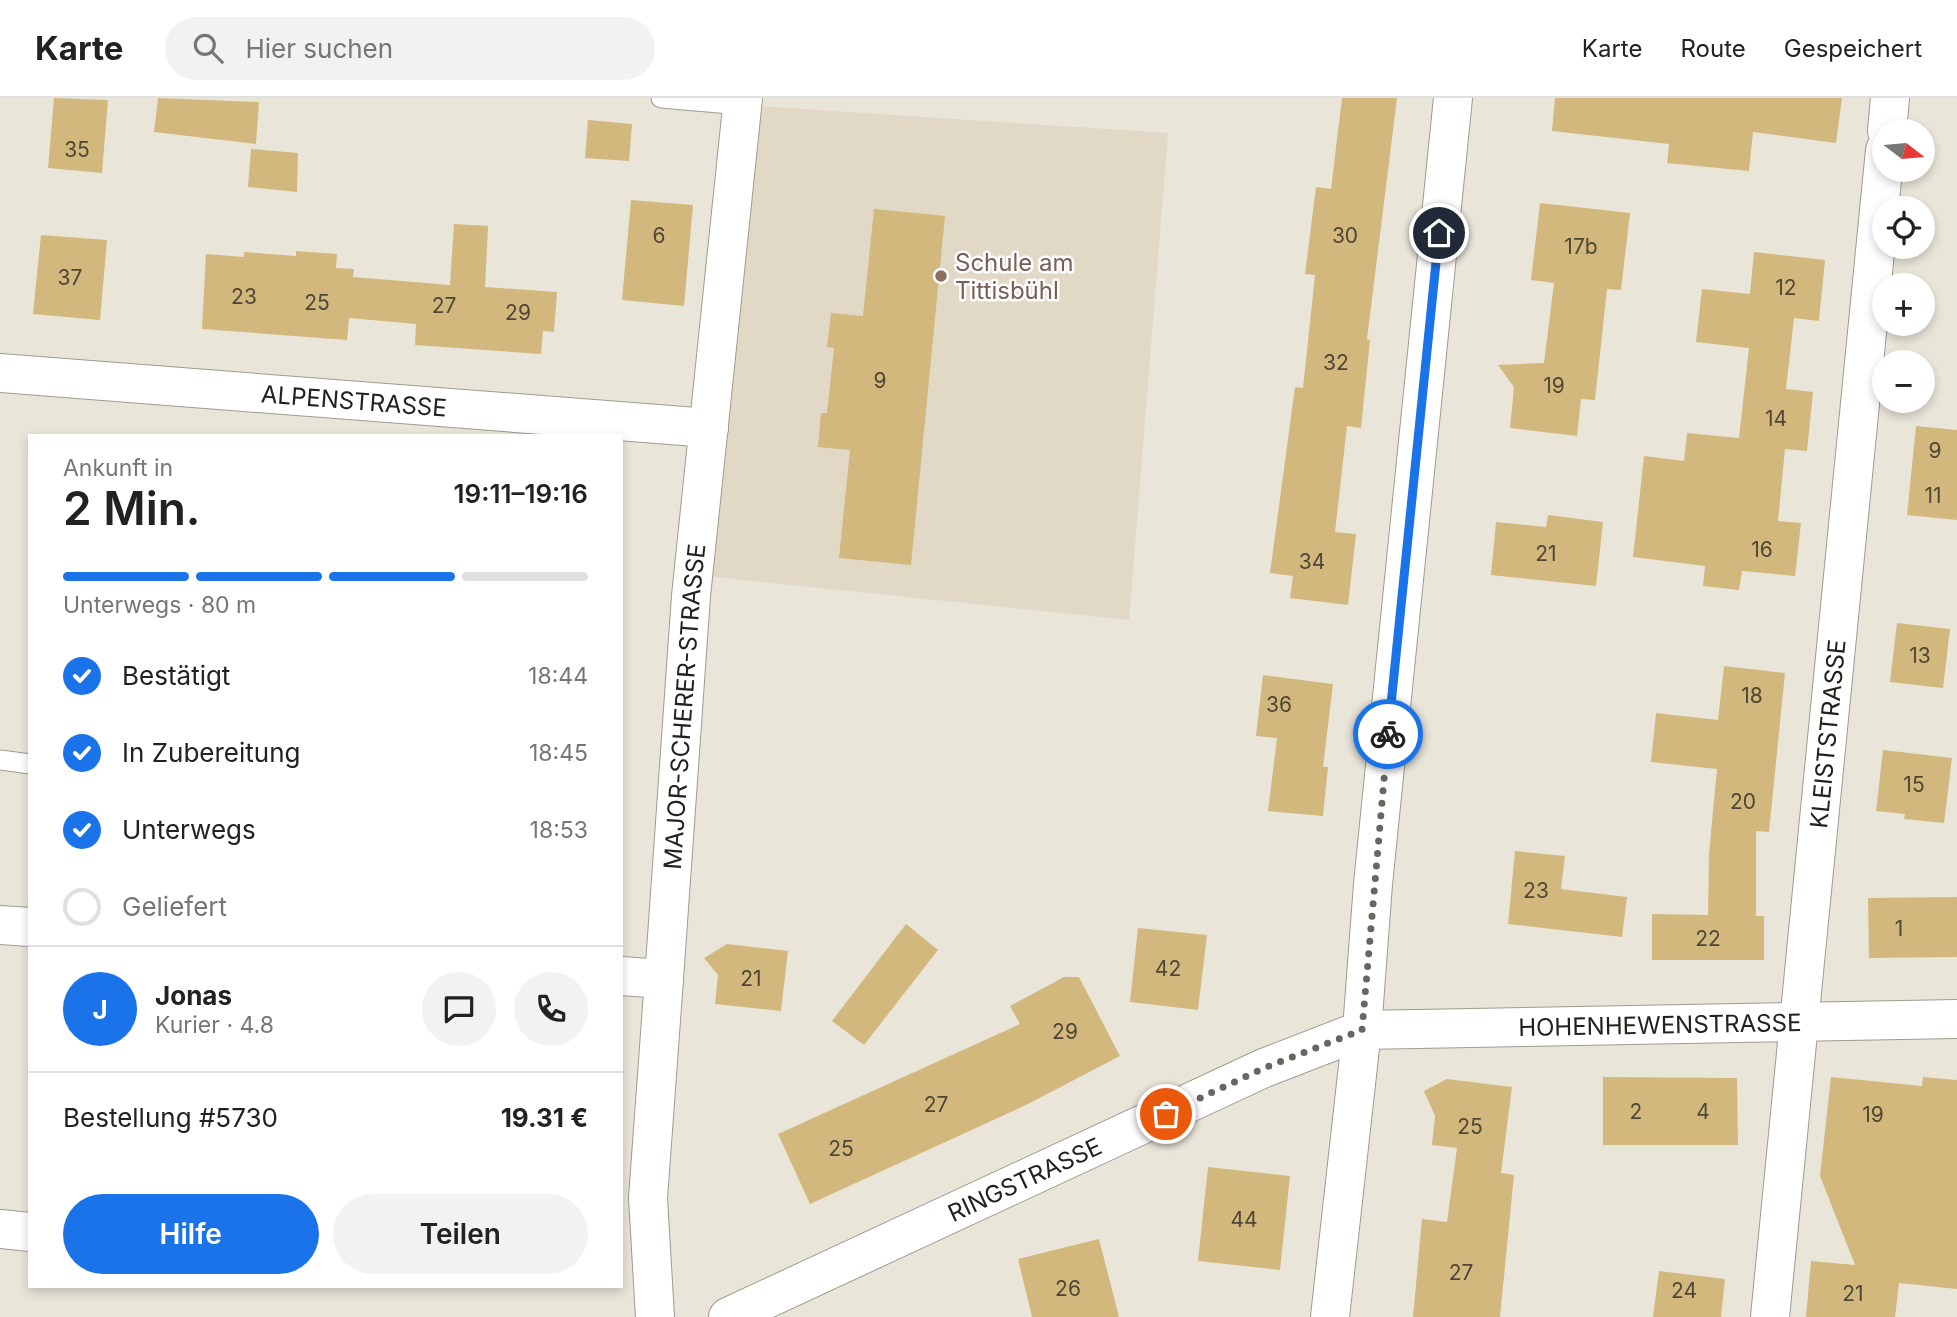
<!DOCTYPE html>
<html lang="de">
<head>
<meta charset="utf-8">
<style>
	:root { --surface:#fff; --page:#f2f2f2; --text:#222; --muted:#767676; --line:#e0e0e0; --accent:#1a73e8 }
	body { margin:0; font-family:Inter,sans-serif; background:var(--page); color:var(--text); height:100vh; display:flex; flex-direction:column; font-size:26px; white-space:nowrap }
	* { box-sizing:border-box; margin:0 }
	p { font-size:23px; color:var(--muted) }
	.icon { flex:none; width:38px; height:38px; fill:none; stroke:currentColor; stroke-width:2; stroke-linecap:round; stroke-linejoin:round }
	.map { position:relative; flex:1; overflow:hidden }
	.panel { position:absolute; left:28px; top:336px; width:595px; height:854px; display:flex; flex-direction:column; background:var(--surface); border-radius:0px; box-shadow:0 4px 10px #0003 }
	.panel>* { flex:none }
	.needle { width:46px; rotate:106deg }
	.controls { position:absolute; left:1872px; top:21px; display:grid; gap:14px }
	.controls a { display:grid; place-items:center; width:63px; height:63px; border-radius:50%; background:var(--surface); box-shadow:0 4px 10px #0003; font-size:35px }
	.pin { position:absolute; display:grid; place-items:center; width:60px; height:60px; color:#fff; margin:-30px; border:4px solid #fff; border-radius:50%; box-shadow:0 2px 7px #0007 }
	.courier { position:absolute; display:grid; place-items:center; width:70px; height:70px; margin:-35px; border:5px solid #1a73e8; border-radius:50%; background:#fff; color:#222; box-shadow:0 2px 9px #0007 }
	.overview em { font-style:normal; font-weight:600 }
	.overview div { display:flex; flex-direction:column-reverse }
	.overview { display:flex; align-items:center; justify-content:space-between; height:119px; padding:0 35px }
	h1 { font-size:46px; font-weight:600; line-height:52px }
	.bar { display:grid; grid-template-columns:repeat(4,1fr); gap:10px 7px; align-content:center; height:84px; padding:0 35px }
	.bar i { height:9px; border-radius:5px; background:var(--line) }
	.bar .selected { background:var(--accent) }
	.bar p { grid-column:span 4 }
	.line { display:flex; align-items:center; gap:18px; padding:0 35px; border-top:2px solid var(--line) }
	.line div { flex:1 }
	.round { display:grid; place-items:center; flex:none; width:74px; height:74px; border-radius:37px; background:var(--page) }
	ol { padding:0 35px; list-style:none }
	li { display:flex; align-items:center; gap:21px; height:77px }
	li p { margin-inline-start:auto }
	li .icon { padding:7px; border-radius:50%; background:var(--accent); color:#fff; stroke-width:4 }
	li:last-child { color:var(--muted) }
	li i { width:38px; height:38px; border:4px solid var(--line); border-radius:50% }
	.action { display:flex; gap:14px; margin-top:auto; padding:14px 35px }
	.action a { flex:1; height:80px; border-radius:42px; background:var(--accent); color:#fff; font-size:28px; font-weight:600; line-height:80px; text-align:center }
	.action a+a { background:var(--page); color:var(--text) }
	header { display:flex; align-items:center; gap:42px; box-sizing:border-box; height:98px; padding:0 35px; background:var(--surface); border-bottom:2px solid var(--line) }
	header strong { font-size:33px }
	nav { display:flex; gap:38px; margin-inline-start:auto; font-size:24px }
	.search { width:490px; height:63px; background:var(--page); display:flex; align-items:center; gap:18px; box-sizing:border-box; padding:0 24px; border-radius:38px; color:var(--muted); font-size:26px }
	.map>svg:first-child { display:block }
	.built { fill:#e1d8c6 }
	.building { fill:#d3b87e }
	.lines { fill:none; stroke-linecap:round; stroke-linejoin:round }
	.lane-casing { stroke:#a09b90; stroke-width:21 }
	.street-casing { stroke:#a09b90; stroke-width:40 }
	.lane { stroke:#fff; stroke-width:19 }
	.street { stroke:#fff; stroke-width:38 }
	.done { stroke:#69665f; stroke-width:7; stroke-dasharray:0 12.6 }
	.route { stroke:#1a73e8; stroke-width:9 }
	.education-dot { fill:#8d6e63; stroke:#fff; stroke-width:2.5 }
	.labels { text-anchor:middle; dominant-baseline:central; stroke-width:5; stroke-linejoin:round; paint-order:stroke }
	.number-label { font-size:21px; fill:#4f4735 }
	.education-label { font-size:24px; fill:#785e54; stroke:#fff; text-anchor:start }
	.street-label { font-size:24px; fill:#23211d; stroke:#fff }
</style>
</head>
<body>
<header>
<strong>Karte</strong>
<div class="search"><svg class="icon" aria-label="search" viewBox="0 0 24 24"><circle cx="10" cy="10" r="6"/><path d="M15 15l6 6"/></svg>Hier suchen</div>
<nav><a>Karte</a><a>Route</a><a>Gespeichert</a></nav>
</header>
<div class="map">
<svg width="1957" height="1219" viewBox="0 0 1957 1219">
	<rect width="100%" height="100%" fill="#eae5d9"/>
	<path class="built" d="M 742,7 L 1168,35 L 1129,522 L 693,477 Z"/>
	<g class="building">
		<path d="M 54,0 L 108,2 L 102,75 L 48,70 Z"/>
		<path d="M 158,0 L 259,4 L 256,46 L 154,34 Z"/>
		<path d="M 1342,0 L 1397,0 L 1367,241 L 1370,242 L 1361,330 L 1347,328 L 1335,434 L 1356,436 L 1348,507 L 1290,500 L 1293,478 L 1270,475 L 1295,289 L 1303,290 L 1315,177 L 1305,176 L 1316,89 L 1331,91 Z"/>
		<path d="M 1555,0 L 1842,0 L 1836,45 L 1753,34 L 1749,73 L 1667,65 L 1669,46 L 1552,33 Z"/>
		<path d="M 588,22 L 632,26 L 629,63 L 585,60 Z"/>
		<path d="M 251,51 L 298,55 L 297,94 L 248,89 Z"/>
		<path d="M 631,102 L 693,107 L 684,208 L 622,202 Z"/>
		<path d="M 1540,105 L 1630,115 L 1621,192 L 1607,191 L 1595,302 L 1581,301 L 1577,338 L 1510,330 L 1514,289 L 1498,267 L 1544,265 L 1554,185 L 1531,182 Z"/>
		<path d="M 874,111 L 945,118 L 911,467 L 839,460 L 850,352 L 818,349 L 821,315 L 827,315 L 834,250 L 827,249 L 831,215 L 863,218 Z"/>
		<path d="M 454,126 L 488,128 L 485,189 L 557,194 L 554,234 L 543,233 L 541,256 L 415,247 L 416,226 L 349,220 L 347,242 L 202,231 L 206,156 L 244,159 L 244,154 L 296,158 L 296,153 L 337,156 L 336,170 L 354,171 L 353,179 L 450,187 Z"/>
		<path d="M 41,137 L 107,142 L 100,222 L 33,216 Z"/>
		<path d="M 1754,154 L 1825,162 L 1819,223 L 1794,220 L 1786,291 L 1813,294 L 1807,353 L 1785,351 L 1778,423 L 1801,425 L 1795,478 L 1742,473 L 1739,492 L 1703,488 L 1705,468 L 1633,459 L 1644,358 L 1684,363 L 1687,335 L 1739,340 L 1749,250 L 1696,244 L 1702,191 L 1750,196 Z"/>
		<path d="M 1916,328 L 1957,332 L 1957,422 L 1907,417 Z"/>
		<path d="M 1548,417 L 1603,424 L 1596,488 L 1491,477 L 1496,424 L 1546,429 Z"/>
		<path d="M 1897,525 L 1950,531 L 1943,590 L 1890,584 Z"/>
		<path d="M 1724,568 L 1785,575 L 1769,734 L 1756,733 L 1756,818 L 1764,818 L 1764,862 L 1652,862 L 1652,816 L 1708,817 L 1709,756 L 1717,671 L 1651,664 L 1656,615 L 1718,622 Z"/>
		<path d="M 1263,577 L 1333,586 L 1323,669 L 1328,669 L 1323,718 L 1268,713 L 1277,640 L 1256,638 Z"/>
		<path d="M 1883,652 L 1952,660 L 1944,725 L 1904,721 L 1905,716 L 1876,713 Z"/>
		<path d="M 1515,753 L 1565,758 L 1561,791 L 1627,799 L 1622,839 L 1508,826 Z"/>
		<path d="M 1957,799 L 1957,859 L 1869,860 L 1868,800 Z"/>
		<path d="M 906,826 L 938,852 L 864,947 L 832,923 Z"/>
		<path d="M 1138,830 L 1207,837 L 1198,912 L 1130,904 Z"/>
		<path d="M 727,846 L 788,853 L 781,913 L 715,906 L 718,877 L 704,860 Z"/>
		<path d="M 1064,879 L 1079,879 L 1120,958 L 1026,1007 L 810,1106 L 778,1036 L 1020,926 L 1010,908 Z"/>
		<path d="M 1603,979 L 1737,980 L 1738,1047 L 1603,1047 Z"/>
		<path d="M 1831,979 L 1922,988 L 1923,979 L 1957,982 L 1957,1191 L 1899,1185 L 1895,1219 L 1806,1219 L 1811,1163 L 1855,1167 L 1820,1078 Z"/>
		<path d="M 1447,981 L 1512,989 L 1501,1075 L 1514,1077 L 1500,1219 L 1413,1219 L 1422,1121 L 1447,1124 L 1457,1050 L 1432,1047 L 1435,1018 L 1424,993 Z"/>
		<path d="M 1208,1069 L 1290,1078 L 1280,1172 L 1198,1163 Z"/>
		<path d="M 1099,1141 L 1119,1219 L 1032,1219 L 1018,1161 Z"/>
		<path d="M 1659,1173 L 1725,1181 L 1721,1219 L 1653,1219 Z"/>
	</g>
	<g class="lines">
		<defs>
			<g id="lane">
				<path d="M 661,0 L 742,7"/>
				<path d="M 0,662 L 30,666"/>
			</g>
			<g id="street">
				<path d="M 1887,33 L 1890,0"/>
				<path id="s1" d="M 0,275 L 709,330"/>
				<path d="M 0,827 L 30,829"/>
				<path d="M 621,878 L 664,881"/>
				<path d="M 0,1131 L 30,1134"/>
				<path id="s2" d="M 655,1219 L 648,1100 L 664,881 L 691,498 L 743,0"/>
				<path id="s3" d="M 728,1219 L 1264,970 L 1362,932 L 1957,921"/>
				<path d="M 1330,1219 L 1362,932 L 1373,786 L 1453,0"/>
				<path id="s4" d="M 1770,1219 L 1885,52"/>
			</g>
		</defs>
		<use href="#lane" class="lane-casing"/>
		<use href="#street" class="street-casing"/>
		<use href="#lane" class="lane"/>
		<use href="#street" class="street"/>
	</g>
	<g class="lines">
		<path class="done" d="M 1166,1016 L 1264,970 L 1362,932 L 1388,636"/>
		<path class="route" d="M 1388,636 L 1439,135"/>
	</g>
	<circle class="education-dot" cx="941" cy="178" r="7"/>
	<g class="labels">
		<g class="number-label">
			<text x="77" y="51">35</text>
			<text x="659" y="137">6</text>
			<text x="1345" y="137">30</text>
			<text x="1581" y="148">17b</text>
			<text x="70" y="179">37</text>
			<text x="1786" y="189">12</text>
			<text x="244" y="198">23</text>
			<text x="317" y="204">25</text>
			<text x="444" y="207">27</text>
			<text x="518" y="214">29</text>
			<text x="1336" y="264">32</text>
			<text x="880" y="282">9</text>
			<text x="1554" y="287">19</text>
			<text x="1776" y="320">14</text>
			<text x="1935" y="352">9</text>
			<text x="1933" y="397">11</text>
			<text x="1762" y="451">16</text>
			<text x="1546" y="455">21</text>
			<text x="1312" y="463">34</text>
			<text x="1920" y="557">13</text>
			<text x="1752" y="597">18</text>
			<text x="1279" y="606">36</text>
			<text x="1914" y="686">15</text>
			<text x="1743" y="703">20</text>
			<text x="1536" y="792">23</text>
			<text x="1899" y="830">1</text>
			<text x="1708" y="840">22</text>
			<text x="1168" y="870">42</text>
			<text x="751" y="880">21</text>
			<text x="1065" y="933">29</text>
			<text x="936" y="1006">27</text>
			<text x="1636" y="1013">2</text>
			<text x="1703" y="1013">4</text>
			<text x="1873" y="1016">19</text>
			<text x="1470" y="1028">25</text>
			<text x="841" y="1050">25</text>
			<text x="1244" y="1121">44</text>
			<text x="1461" y="1174">27</text>
			<text x="1068" y="1190">26</text>
			<text x="1684" y="1192">24</text>
			<text x="1853" y="1195">21</text>
		</g>
		<g class="education-label">
			<text x="955" y="164">Schule am<tspan x="955" dy="28">Tittisbühl</tspan></text>
		</g>
		<g class="street-label">
			<text stroke="none"><textPath href="#s1" startOffset="355">ALPENSTRASSE</textPath></text>
			<text stroke="none"><textPath href="#s2" startOffset="612">MAJOR-SCHERER-STRASSE</textPath></text>
			<text stroke="none"><textPath href="#s4" startOffset="586">KLEISTSTRASSE</textPath></text>
			<text stroke="none"><textPath href="#s3" startOffset="994">HOHENHEWENSTRASSE</textPath></text>
			<text stroke="none"><textPath href="#s3" startOffset="327">RINGSTRASSE</textPath></text>
		</g>
	</g>
</svg>
<div class="controls">
<a><svg class="needle" viewBox="-14 -14 28 28"><path d="M0-13l5 13h-10z" fill="#e53935"/><path d="M0 13l5-13h-10z" fill="#767676"/></svg></a>
<a><svg class="icon" aria-label="locate" viewBox="0 0 24 24"><circle cx="12" cy="12" r="6"/><path d="M12 2v4M12 18v4M2 12h4M18 12h4"/></svg></a>
<a>+</a>
<a>−</a>
</div>
<div class="pin" style="left:1166px;top:1016px;background:#ea580c"><svg class="icon" aria-label="bag" viewBox="0 0 24 24"><path d="M5 8h14l-1 12H6zM9 8a3 3 0 0 1 6 0"/></svg></div>
<div class="pin" style="left:1439px;top:135px;background:#1f2937"><svg class="icon" aria-label="home" viewBox="0 0 24 24"><path d="M3 11l9-7 9 7M6 9v11h12V9"/></svg></div>
<div class="courier" style="left:1388px;top:636px"><svg class="icon" aria-label="bike" viewBox="0 0 24 24"><circle cx="6" cy="16" r="4"/><circle cx="18" cy="16" r="4"/><path d="M6 16l4-8h5l3 8M10 8l3 8H6M13 5h3"/></svg></div>
<section class="panel">
<div class="overview"><div><h1>2 Min.</h1><p>Ankunft in</p></div><em>19:11–19:16</em></div>
<div class="bar"><i class="selected"></i><i class="selected"></i><i class="selected"></i><i></i><p>Unterwegs · 80 m</p></div>
<ol>
<li><svg class="icon" aria-label="check" viewBox="0 0 24 24"><path d="M5 12l5 5 9-10"/></svg>Bestätigt<p>18:44</p></li>
<li><svg class="icon" aria-label="check" viewBox="0 0 24 24"><path d="M5 12l5 5 9-10"/></svg>In Zubereitung<p>18:45</p></li>
<li><svg class="icon" aria-label="check" viewBox="0 0 24 24"><path d="M5 12l5 5 9-10"/></svg>Unterwegs<p>18:53</p></li>
<li><i></i>Geliefert</li>
</ol>
<div class="line" style="height:126px"><b class="round" style="background:var(--accent);color:#fff">J</b><div><b>Jonas</b><p>Kurier · 4.8</p></div><a class="round"><svg class="icon" aria-label="chat" viewBox="0 0 24 24"><path d="M4 5h16v11H9l-5 4z"/></svg></a><a class="round"><svg class="icon" aria-label="phone" viewBox="0 0 24 24"><path d="M5 4h4l2 5-3 2q2 4 5 5l2-3 5 2v4C11 20 4 13 5 4z"/></svg></a></div>
<div class="line" style="height:91px"><div>Bestellung #5730</div><b>19.31 €</b></div>
<div class="action"><a>Hilfe</a><a>Teilen</a></div>
</section>
</div>
</body>
</html>
